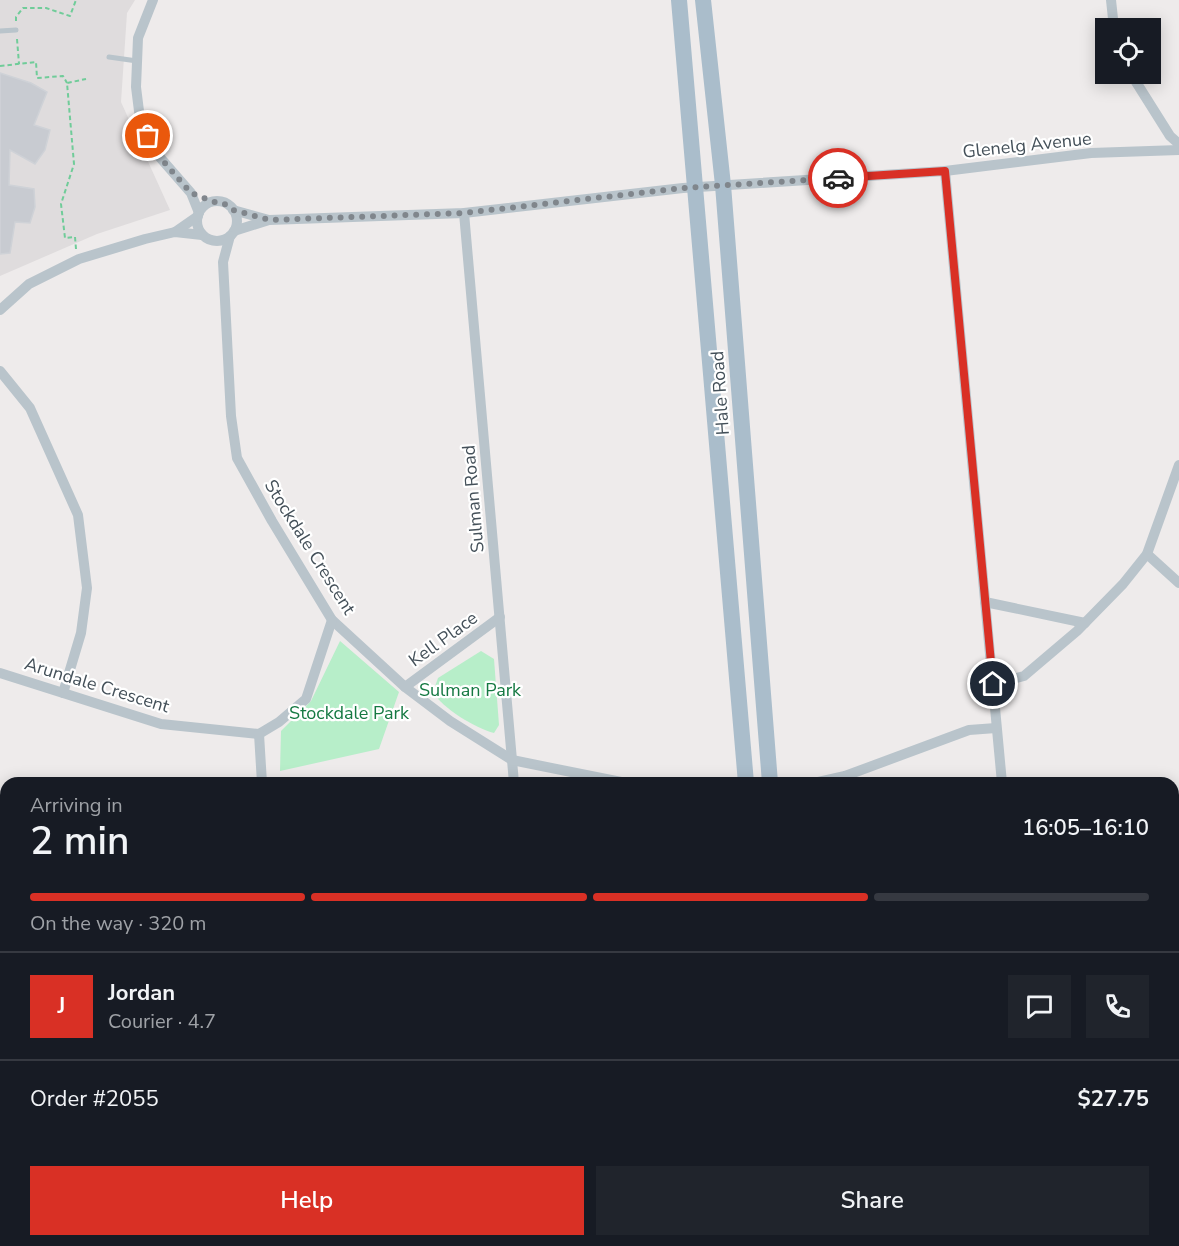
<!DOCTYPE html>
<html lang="en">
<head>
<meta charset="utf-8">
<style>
	:root { --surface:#171b24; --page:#20242c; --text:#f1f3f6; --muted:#9ea1a6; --line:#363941; --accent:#d93025 }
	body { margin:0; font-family:"Nunito Sans",sans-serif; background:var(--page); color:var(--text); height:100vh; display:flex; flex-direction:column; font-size:22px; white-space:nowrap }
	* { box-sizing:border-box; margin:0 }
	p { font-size:20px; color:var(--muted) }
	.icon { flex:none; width:33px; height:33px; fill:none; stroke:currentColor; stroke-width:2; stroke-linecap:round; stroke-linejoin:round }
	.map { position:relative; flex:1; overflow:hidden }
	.sheet { position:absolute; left:0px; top:777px; width:1179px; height:470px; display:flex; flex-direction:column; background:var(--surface); border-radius:18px 18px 0 0; box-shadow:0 3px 15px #0003 }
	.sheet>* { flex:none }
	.buttons { position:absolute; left:1095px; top:18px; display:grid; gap:12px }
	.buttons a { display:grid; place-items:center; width:66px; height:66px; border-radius:0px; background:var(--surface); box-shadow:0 3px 15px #0003; font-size:30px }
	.pin { position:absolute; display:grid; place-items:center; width:51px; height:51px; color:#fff; margin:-26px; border:3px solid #fff; border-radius:50%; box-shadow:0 2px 6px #0007 }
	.courier { position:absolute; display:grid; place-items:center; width:60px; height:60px; margin:-30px; border:4px solid #d93025; border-radius:50%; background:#fff; color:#222; box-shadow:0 2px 8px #0007 }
	.headline em { font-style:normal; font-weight:600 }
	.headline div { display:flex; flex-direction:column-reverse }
	.headline { display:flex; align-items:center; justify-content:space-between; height:102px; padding:0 30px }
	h1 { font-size:39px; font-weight:600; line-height:45px }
	.bar { display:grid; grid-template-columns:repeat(4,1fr); gap:9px 6px; align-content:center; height:72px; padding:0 30px }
	.bar i { height:8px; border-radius:4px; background:var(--line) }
	.bar .on { background:var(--accent) }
	.bar p { grid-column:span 4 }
	.line { display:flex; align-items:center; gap:15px; padding:0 30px; border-top:2px solid var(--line) }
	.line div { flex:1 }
	.round { display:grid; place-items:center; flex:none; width:63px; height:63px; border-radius:0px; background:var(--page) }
	.action { display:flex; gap:12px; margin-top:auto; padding:12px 30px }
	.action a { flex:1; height:69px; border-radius:0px; background:var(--accent); color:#fff; font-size:24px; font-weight:600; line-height:69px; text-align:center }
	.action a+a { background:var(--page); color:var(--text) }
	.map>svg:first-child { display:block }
	.education { fill:#dfdcdd }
	.green { fill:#b7eec9 }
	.building { fill:#c8cbd1; stroke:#cfd2d7; stroke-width:1.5 }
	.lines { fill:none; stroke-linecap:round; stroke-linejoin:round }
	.path { stroke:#70cc99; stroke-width:2; stroke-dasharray:4.5 3; stroke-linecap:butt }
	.lane { stroke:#b9c4cb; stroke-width:5 }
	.street { stroke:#b9c4cb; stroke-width:10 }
	.secondary { stroke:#bbc8d3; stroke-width:15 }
	.primary { stroke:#aabdcb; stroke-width:16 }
	.done { stroke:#80868c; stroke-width:6; stroke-dasharray:0 10.8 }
	.route { stroke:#d93025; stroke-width:8 }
	.labels { text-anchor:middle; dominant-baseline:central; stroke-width:4.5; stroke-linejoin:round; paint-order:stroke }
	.street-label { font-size:18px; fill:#445059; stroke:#fff }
	.park-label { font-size:18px; fill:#157942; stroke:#fff }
</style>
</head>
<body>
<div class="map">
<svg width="1179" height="1246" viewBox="0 0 1179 1246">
	<rect width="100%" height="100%" fill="#eeebeb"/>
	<path class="education" d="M 0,0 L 135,0 L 127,13 L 121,102 L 170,210 L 97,234 L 0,276 Z"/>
	<g class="green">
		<path d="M 340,641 L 399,692 L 379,749 L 280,771 L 281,731 L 311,701 Z"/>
		<path d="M 481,651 L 494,659 L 499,725 L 494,733 C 475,728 442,708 433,692 L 438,678 Z"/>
	</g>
	<path class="building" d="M 0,73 L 31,83 L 47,92 L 34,125 L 50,130 L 45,150 L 35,164 L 10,150 L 9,185 L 34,189 L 35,207 L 30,223 L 15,222 L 10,253 L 0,254 Z"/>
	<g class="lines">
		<g class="path">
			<path d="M 16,21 L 16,17 L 23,8 L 46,8 L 70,16 L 76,0"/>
			<path d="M 17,39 L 19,64"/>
			<path d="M 0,66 L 36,62 L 37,78 L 63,76 L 67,83"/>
			<path d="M 76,249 L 75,237 L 65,238 L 61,204 L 74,164 L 67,83 L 86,79"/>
		</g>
		<g class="lane">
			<path d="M 0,31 L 16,30"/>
			<path d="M 109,57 L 137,61"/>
		</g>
		<g class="street">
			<path d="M 153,0 L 138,38 L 136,87 L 140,119 L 157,154 L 191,193 L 199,213"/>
			<path d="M 1111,0 L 1114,28"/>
			<path d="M 1131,74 L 1170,136 L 1179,144"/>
			<path d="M 945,171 L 1002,783"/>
			<circle cx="217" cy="221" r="20"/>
			<path d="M 233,210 L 269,220"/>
			<path d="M 464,213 L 514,783"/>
			<path d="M 234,231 L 269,220 L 464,213 L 683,188 L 945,171 L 1091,153 L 1179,150"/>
			<path d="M 175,232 L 198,216"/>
			<path d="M 230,236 L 223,262 L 231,416 L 237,458 L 272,521 L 332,620 L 405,687 L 450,721 L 512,760 L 626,783"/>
			<path d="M 0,310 L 29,284 L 79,259 L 145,239 L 175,232 L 202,235"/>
			<path d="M 0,371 L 30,408 L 78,515 L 87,588 L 81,633 L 63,693"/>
			<path d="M 1147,554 L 1179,583"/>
			<path d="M 985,602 L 1085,623"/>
			<path d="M 0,673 L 161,724 L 259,734 L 279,722 L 306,699 L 332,620"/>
			<path d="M 993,684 L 1024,676 L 1077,631 L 1123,584 L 1147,554 L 1179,465"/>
			<path d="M 405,687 L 500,617"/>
			<path d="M 259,734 L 262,783"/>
			<path d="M 814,783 L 845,776 L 969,730 L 996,728"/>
			<path d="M 0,831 L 6,832"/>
			<path d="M 0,892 L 6,976"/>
			<path d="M 309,1240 L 312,1246"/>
			<path d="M 553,1240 L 554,1246"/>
			<path d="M 320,1246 L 321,1240"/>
			<path d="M 1036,1246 L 1037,1240"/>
		</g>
		<g class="secondary">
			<path d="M 0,1075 L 6,1076"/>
			<path d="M 0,1089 L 6,1090"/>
			<path d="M 1173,1113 L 1179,1112"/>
			<path d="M 1173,1124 L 1179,1123"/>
		</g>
		<g class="primary">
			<path d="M 679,0 L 746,783"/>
			<path d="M 703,0 L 723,185 L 770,783"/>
			<path d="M 778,1240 L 781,1246"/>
			<path d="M 809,1240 L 809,1246"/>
		</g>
	</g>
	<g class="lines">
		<path class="done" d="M 148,136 L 157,154 L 191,193 L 214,202 L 223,203 L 233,210 L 270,220 L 464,213 L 683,188 L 838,178"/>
		<path class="route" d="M 838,178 L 945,171 L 993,684"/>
	</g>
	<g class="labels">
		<g class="street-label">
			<text transform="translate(1027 145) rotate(-6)">Glenelg Avenue</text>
			<text transform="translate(720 393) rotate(-94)">Hale Road</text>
			<text transform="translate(473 499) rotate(-95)">Sulman Road</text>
			<text transform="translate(310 547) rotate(58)">Stockdale Crescent</text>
			<text transform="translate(443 639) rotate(-36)">Kell Place</text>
			<text transform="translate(97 685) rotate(17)">Arundale Crescent</text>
		</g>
		<g class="park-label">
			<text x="470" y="690">Sulman Park</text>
			<text x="349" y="713">Stockdale Park</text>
		</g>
	</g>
</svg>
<div class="buttons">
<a><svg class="icon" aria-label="locate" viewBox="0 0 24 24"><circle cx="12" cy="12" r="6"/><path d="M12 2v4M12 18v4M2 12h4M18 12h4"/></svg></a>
</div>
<div class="pin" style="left:148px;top:136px;background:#ea580c"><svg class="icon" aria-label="bag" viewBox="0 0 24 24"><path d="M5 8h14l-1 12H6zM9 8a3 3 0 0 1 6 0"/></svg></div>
<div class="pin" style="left:993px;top:684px;background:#1f2937"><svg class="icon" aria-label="home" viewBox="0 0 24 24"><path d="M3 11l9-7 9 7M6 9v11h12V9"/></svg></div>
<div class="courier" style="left:838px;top:178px"><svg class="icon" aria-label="car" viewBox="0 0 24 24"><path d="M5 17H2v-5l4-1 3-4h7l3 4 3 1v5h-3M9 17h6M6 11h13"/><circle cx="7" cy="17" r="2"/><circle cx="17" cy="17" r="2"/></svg></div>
<section class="sheet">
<div class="headline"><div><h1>2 min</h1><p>Arriving in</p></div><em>16:05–16:10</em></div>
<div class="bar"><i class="on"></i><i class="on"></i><i class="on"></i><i></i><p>On the way · 320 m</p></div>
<div class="line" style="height:108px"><b class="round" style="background:var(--accent);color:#fff">J</b><div><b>Jordan</b><p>Courier · 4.7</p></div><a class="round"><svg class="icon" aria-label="chat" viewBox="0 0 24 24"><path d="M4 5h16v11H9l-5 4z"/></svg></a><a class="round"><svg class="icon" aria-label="phone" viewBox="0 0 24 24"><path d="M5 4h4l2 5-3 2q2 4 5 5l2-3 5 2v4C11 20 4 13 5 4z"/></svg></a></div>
<div class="line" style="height:78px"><div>Order #2055</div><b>$27.75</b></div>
<div class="action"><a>Help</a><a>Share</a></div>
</section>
</div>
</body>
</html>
